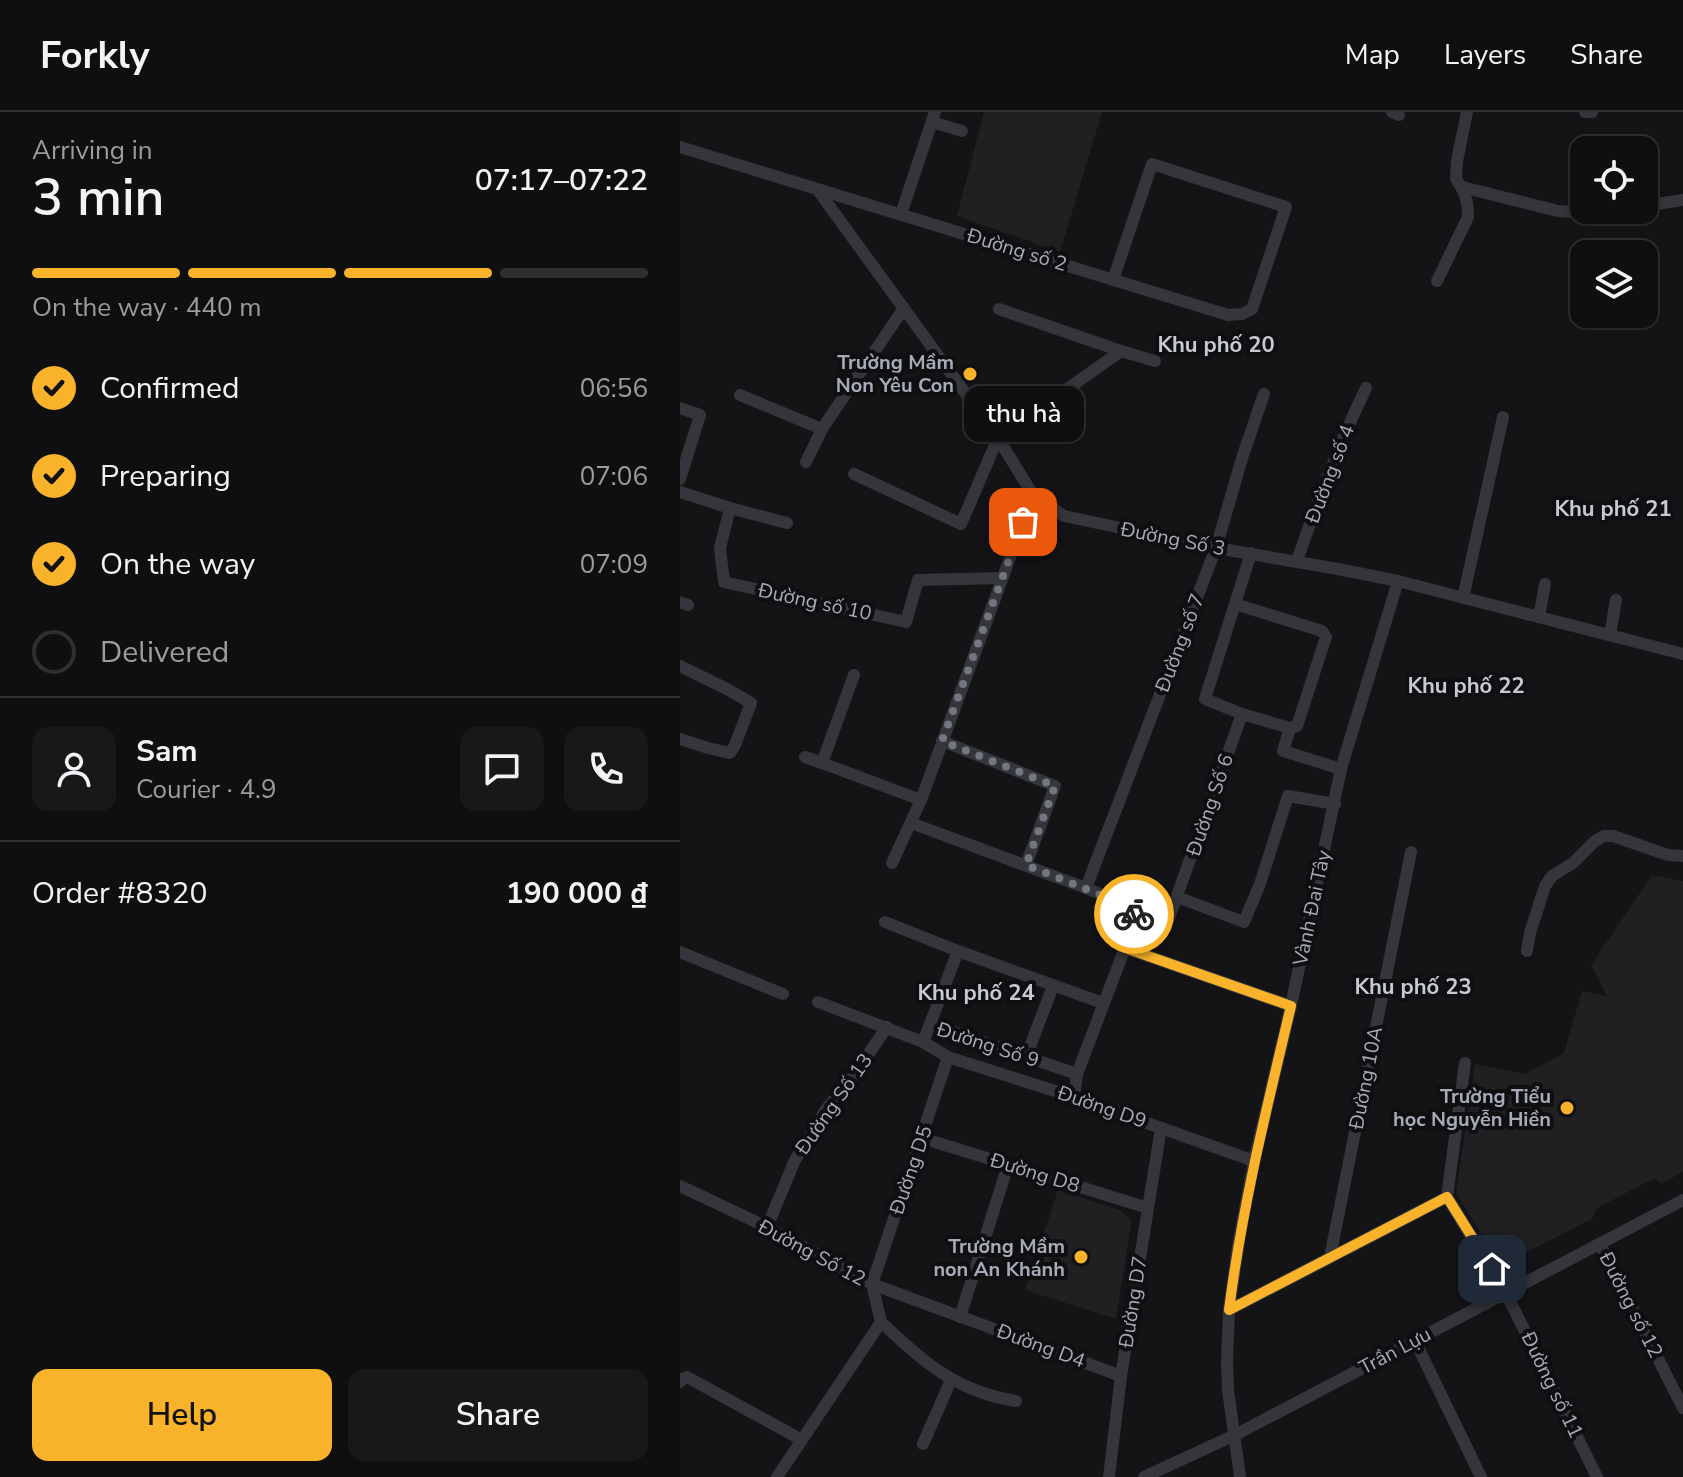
<!DOCTYPE html>
<html lang="en">
<head>
<meta charset="utf-8">
<style>
	:root { --surface:#0f0f10; --page:#181819; --text:#f1f3f6; --muted:#9b9c9f; --line:#2f2f30; --accent:#f8b32a }
	body { margin:0; font-family:"Nunito Sans",sans-serif; background:var(--page); color:var(--text); height:100vh; display:flex; flex-direction:column; font-size:30px; white-space:nowrap }
	* { box-sizing:border-box; margin:0 }
	p { font-size:26px; color:var(--muted) }
	.icon { flex:none; width:44px; height:44px; fill:none; stroke:currentColor; stroke-width:2; stroke-linecap:round; stroke-linejoin:round }
	.map { position:relative; flex:1; overflow:hidden }
	.sheet { display:flex; flex-direction:column; background:var(--surface); width:680px }
	.sheet>* { flex:none }
	.tools { position:absolute; left:890px; top:24px; display:grid; gap:16px }
	.tools a { display:grid; place-items:center; width:88px; height:88px; border-radius:16px; background:var(--surface); box-shadow:0 2px 6px #0004,0 0 0 2px var(--line); font-size:40px }
	.pin { position:absolute; display:grid; place-items:center; width:68px; height:68px; color:#fff; margin:-34px; border-radius:16px; box-shadow:0 4px 12px #0006 }
	.courier { position:absolute; display:grid; place-items:center; width:80px; height:80px; margin:-40px; border:6px solid #f8b32a; border-radius:50%; background:#fff; color:#222; box-shadow:0 2px 10px #0007 }
	.bubble { position:absolute; height:56px; border-radius:16px; background:var(--surface); box-shadow:0 2px 6px #0004,0 0 0 2px var(--line); font-size:26px; font-weight:600; line-height:56px; text-align:center }
	.overview em { font-style:normal; font-weight:600 }
	.overview div { display:flex; flex-direction:column-reverse }
	.overview { display:flex; align-items:center; justify-content:space-between; height:136px; padding:0 32px }
	h1 { font-size:52px; font-weight:600; line-height:60px }
	.bar { display:grid; grid-template-columns:repeat(4,1fr); gap:12px 8px; align-content:center; height:96px; padding:0 32px }
	.bar i { height:10px; border-radius:6px; background:var(--line) }
	.bar .active { background:var(--accent) }
	.bar p { grid-column:span 4 }
	.line { display:flex; align-items:center; gap:20px; padding:0 32px; border-top:2px solid var(--line) }
	.line div { flex:1 }
	.round { display:grid; place-items:center; flex:none; width:84px; height:84px; border-radius:16px; background:var(--page) }
	ol { padding:0 32px; list-style:none }
	li { display:flex; align-items:center; gap:24px; height:88px }
	li p { margin-inline-start:auto }
	li .icon { padding:8px; border-radius:50%; background:var(--accent); color:#111; stroke-width:4 }
	li:last-child { color:var(--muted) }
	li i { width:44px; height:44px; border:4px solid var(--line); border-radius:50% }
	.primary-button { display:flex; gap:16px; margin-top:auto; padding:16px 32px }
	.primary-button a { flex:1; height:92px; border-radius:16px; background:var(--accent); color:#111; font-size:32px; font-weight:600; line-height:92px; text-align:center }
	.primary-button a+a { background:var(--page); color:var(--text) }
	header { display:flex; align-items:center; gap:48px; box-sizing:border-box; height:112px; padding:0 40px; background:var(--surface); border-bottom:2px solid var(--line) }
	header strong { font-size:38px }
	nav { display:flex; gap:44px; margin-inline-start:auto; font-size:28px }
	main { display:flex; flex:1; min-height:0 }
	.map>svg:first-child { display:block }
	.built { fill:#202023 }
	.lines { fill:none; stroke-linecap:round; stroke-linejoin:round }
	.minor { stroke:#35363b; stroke-width:12 }
	.done { stroke:#72767f; stroke-width:8; stroke-dasharray:0 14.4 }
	.route { stroke:#f8b32a; stroke-width:10 }
	.poi-dot { fill:#f8b32a; stroke:#0f0f11; stroke-width:3 }
	.labels { text-anchor:middle; dominant-baseline:central; stroke-width:8; stroke-linejoin:round; paint-order:stroke }
	.street-label { font-size:20px; fill:#a5abb7; stroke:#0f0f11 }
	.poi-label { font-size:20px; font-weight:bold; fill:#a5abb7; stroke:#0f0f11; text-anchor:end }
	.neighbourhood-label { font-size:22px; font-weight:bold; fill:#c6cad3; stroke:#0f0f11 }
</style>
</head>
<body>
<header>
<strong>Forkly</strong>
<nav><a>Map</a><a>Layers</a><a>Share</a></nav>
</header>
<main>
<section class="sheet">
<div class="overview"><div><h1>3 min</h1><p>Arriving in</p></div><em>07:17–07:22</em></div>
<div class="bar"><i class="active"></i><i class="active"></i><i class="active"></i><i></i><p>On the way · 440 m</p></div>
<ol>
<li><svg class="icon" aria-label="check" viewBox="0 0 24 24"><path d="M5 12l5 5 9-10"/></svg>Confirmed<p>06:56</p></li>
<li><svg class="icon" aria-label="check" viewBox="0 0 24 24"><path d="M5 12l5 5 9-10"/></svg>Preparing<p>07:06</p></li>
<li><svg class="icon" aria-label="check" viewBox="0 0 24 24"><path d="M5 12l5 5 9-10"/></svg>On the way<p>07:09</p></li>
<li><i></i>Delivered</li>
</ol>
<div class="line" style="height:144px"><a class="round"><svg class="icon" aria-label="person" viewBox="0 0 24 24"><circle cx="12" cy="8" r="4"/><path d="M4 21q1-7 8-7t8 7"/></svg></a><div><b>Sam</b><p>Courier · 4.9</p></div><a class="round"><svg class="icon" aria-label="chat" viewBox="0 0 24 24"><path d="M4 5h16v11H9l-5 4z"/></svg></a><a class="round"><svg class="icon" aria-label="phone" viewBox="0 0 24 24"><path d="M5 4h4l2 5-3 2q2 4 5 5l2-3 5 2v4C11 20 4 13 5 4z"/></svg></a></div>
<div class="line" style="height:104px"><div>Order #8320</div><b>190 000 ₫</b></div>
<div class="primary-button"><a>Help</a><a>Share</a></div>
</section>
<div class="map">
<svg width="1003" height="1365" viewBox="0 0 1003 1365">
	<rect width="100%" height="100%" fill="#141416"/>
	<g class="built">
		<path d="M 304,0 L 422,0 L 380,140 L 277,104 Z"/>
		<path d="M 972,763 L 1003,769 L 1003,1060 L 981,1072 L 975,1066 L 917,1096 L 912,1107 L 837,1145 L 812,1139 L 776,1081 L 795,952 L 845,962 L 884,941 L 902,879 L 927,884 L 911,853 Z"/>
		<path d="M 378,1078 L 440,1098 L 450,1107 L 451,1113 L 436,1207 L 345,1178 Z"/>
	</g>
	<g class="lines">
		<g class="minor">
			<path d="M 712,0 L 719,3"/>
			<path d="M 905,0 L 912,0"/>
			<path d="M 252,10 L 282,19"/>
			<path d="M 0,35 L 548,203 L 562,202 L 572,197 L 606,95 L 472,52 L 433,168"/>
			<path d="M 782,75 L 878,99 L 915,101 L 937,98"/>
			<path d="M 137,77 L 318,326 L 353,383 L 384,404 L 536,436 L 658,457 L 718,469 L 1003,542"/>
			<path d="M 964,94 L 1003,88"/>
			<path d="M 221,102 L 255,0"/>
			<path d="M 757,169 L 788,105 C 789,90 785,79 776,67 L 777,49 L 787,0"/>
			<path d="M 319,197 L 441,239 L 475,249"/>
			<path d="M 60,283 L 142,317"/>
			<path d="M 0,296 L 20,303 L 0,367"/>
			<path d="M 126,350 L 142,317 L 224,196"/>
			<path d="M 174,362 L 281,412 L 318,326 L 441,239"/>
			<path d="M 0,380 L 50,396 L 107,411"/>
			<path d="M 50,396 L 40,436 L 44,470 L 226,510 L 238,468 L 322,466"/>
			<path d="M 617,449 C 637,390 659,332 686,276"/>
			<path d="M 783,486 L 823,305"/>
			<path d="M 0,490 L 8,493"/>
			<path d="M 555,492 L 642,519 L 646,525 L 617,614 L 610,616 L 562,602 L 525,587 L 571,441"/>
			<path d="M 859,505 L 865,472"/>
			<path d="M 930,523 L 936,488"/>
			<path d="M 0,554 L 47,577 L 71,591 L 55,633 L 50,641 L 28,636 L 0,627"/>
			<path d="M 174,563 L 142,651 L 241,688"/>
			<path d="M 610,616 L 603,639 L 661,657"/>
			<path d="M 262,629 L 375,674 L 346,753"/>
			<path d="M 125,645 L 142,651"/>
			<path d="M 231,711 L 406,776 L 456,797 L 489,806 L 562,602"/>
			<path d="M 212,751 L 241,688 L 353,383"/>
			<path d="M 406,776 L 536,436 L 563,343 L 584,282"/>
			<path d="M 497,785 L 564,810 L 580,772 L 608,684 L 655,692"/>
			<path d="M 205,810 L 278,839 L 423,891"/>
			<path d="M 445,836 L 611,894"/>
			<path d="M 847,839 L 850,821 L 865,774 L 872,764 L 893,751 L 915,729 L 924,724 L 933,724 L 988,743 L 1003,744"/>
			<path d="M 0,840 L 103,882"/>
			<path d="M 138,890 L 243,930 L 250,912 L 397,962"/>
			<path d="M 250,912 L 278,839"/>
			<path d="M 243,930 L 268,945 L 394,985 L 574,1049"/>
			<path d="M 268,945 L 192,1172 L 441,1264"/>
			<path d="M 346,945 L 373,874"/>
			<path d="M 785,951 L 767,1085 L 826,1181 L 917,1365"/>
			<path d="M 394,985 L 397,962 L 445,836 L 456,797"/>
			<path d="M 242,1026 L 468,1096"/>
			<path d="M 0,1074 L 87,1115 L 192,1172 L 201,1210 L 97,1365"/>
			<path d="M 87,1115 L 115,1048 L 147,996 L 174,963 L 207,915"/>
			<path d="M 920,1132 L 1003,1296"/>
			<path d="M 650,1145 L 731,740"/>
			<path d="M 549,1198 L 767,1085"/>
			<path d="M 280,1205 L 328,1053"/>
			<path d="M 201,1210 C 243,1250 277,1280 336,1289"/>
			<path d="M 735,1229 L 801,1365"/>
			<path d="M 0,1270 L 2,1267 L 7,1265 L 122,1328"/>
			<path d="M 243,1332 L 271,1268"/>
			<path d="M 429,1365 L 441,1264 L 481,1016"/>
			<path d="M 464,1365 L 555,1323 L 1003,1088"/>
			<path d="M 560,1365 L 548,1278 L 547,1249 L 549,1198 L 559,1128 L 574,1049 L 611,894 L 661,657 L 718,469"/>
		</g>
	</g>
	<g class="lines">
		<path class="done" d="M 343,410 L 262,629 L 375,674 L 346,753 L 456,797 L 454,802"/>
		<path class="route" d="M 454,802 L 445,836 L 611,894 C 587,995 562,1095 549,1198 L 767,1085 L 812,1157"/>
	</g>
	<g class="poi-dot">
		<circle cx="290" cy="262" r="8"/>
		<circle cx="887" cy="996" r="8"/>
		<circle cx="401" cy="1145" r="8"/>
	</g>
	<g class="labels">
		<g class="street-label">
			<text transform="translate(337 138) rotate(17)">Đường số 2</text>
			<text transform="translate(650 362) rotate(-69)">Đường số 4</text>
			<text transform="translate(493 427) rotate(11)">Đường Số 3</text>
			<text transform="translate(135 490) rotate(12)">Đường số 10</text>
			<text transform="translate(500 531) rotate(-69)">Đường số 7</text>
			<text transform="translate(530 693) rotate(-71)">Đường Số 6</text>
			<text transform="translate(632 796) rotate(-78)">Vành Đai Tây</text>
			<text transform="translate(308 933) rotate(18)">Đường Số 9</text>
			<text transform="translate(686 966) rotate(-79)">Đường 10A</text>
			<text transform="translate(154 992) rotate(-55)">Đường Số 13</text>
			<text transform="translate(422 995) rotate(19)">Đường D9</text>
			<text transform="translate(231 1058) rotate(-71)">Đường D5</text>
			<text transform="translate(355 1061) rotate(17)">Đường D8</text>
			<text transform="translate(132 1141) rotate(28)">Đường Số 12</text>
			<text transform="translate(453 1190) rotate(-81)">Đường D7</text>
			<text transform="translate(951 1193) rotate(63)">Đường số 12</text>
			<text transform="translate(361 1234) rotate(20)">Đường D4</text>
			<text transform="translate(715 1239) rotate(-28)">Trần Lựu</text>
			<text transform="translate(872 1273) rotate(64)">Đường số 11</text>
		</g>
		<g class="poi-label">
			<text x="274" y="250">Trường Mầm<tspan x="274" dy="23">Non Yêu Con</tspan></text>
			<text x="871" y="984">Trường Tiểu<tspan x="871" dy="23">học Nguyễn Hiền</tspan></text>
			<text x="385" y="1134">Trường Mầm<tspan x="385" dy="23">non An Khánh</tspan></text>
		</g>
		<g class="neighbourhood-label">
			<text x="536" y="233">Khu phố 20</text>
			<text x="933" y="397">Khu phố 21</text>
			<text x="786" y="574">Khu phố 22</text>
			<text x="733" y="875">Khu phố 23</text>
			<text x="296" y="881">Khu phố 24</text>
		</g>
	</g>
</svg>
<div class="tools">
<a><svg class="icon" aria-label="locate" viewBox="0 0 24 24"><circle cx="12" cy="12" r="6"/><path d="M12 2v4M12 18v4M2 12h4M18 12h4"/></svg></a>
<a><svg class="icon" aria-label="layers" viewBox="0 0 24 24"><path d="M12 4l9 5-9 5-9-5zM3 14l9 5 9-5"/></svg></a>
</div>
<div class="pin" style="left:343px;top:410px;background:#ea580c"><svg class="icon" aria-label="bag" viewBox="0 0 24 24"><path d="M5 8h14l-1 12H6zM9 8a3 3 0 0 1 6 0"/></svg></div>
<div class="pin" style="left:812px;top:1157px;background:#1f2937"><svg class="icon" aria-label="home" viewBox="0 0 24 24"><path d="M3 11l9-7 9 7M6 9v11h12V9"/></svg></div>
<div class="courier" style="left:454px;top:802px"><svg class="icon" aria-label="bike" viewBox="0 0 24 24"><circle cx="6" cy="16" r="4"/><circle cx="18" cy="16" r="4"/><path d="M6 16l4-8h5l3 8M10 8l3 8H6M13 5h3"/></svg></div>
<div class="bubble" style="left:284px;top:274px;width:120px">thu hà</div>
</div>
</main>
</body>
</html>
